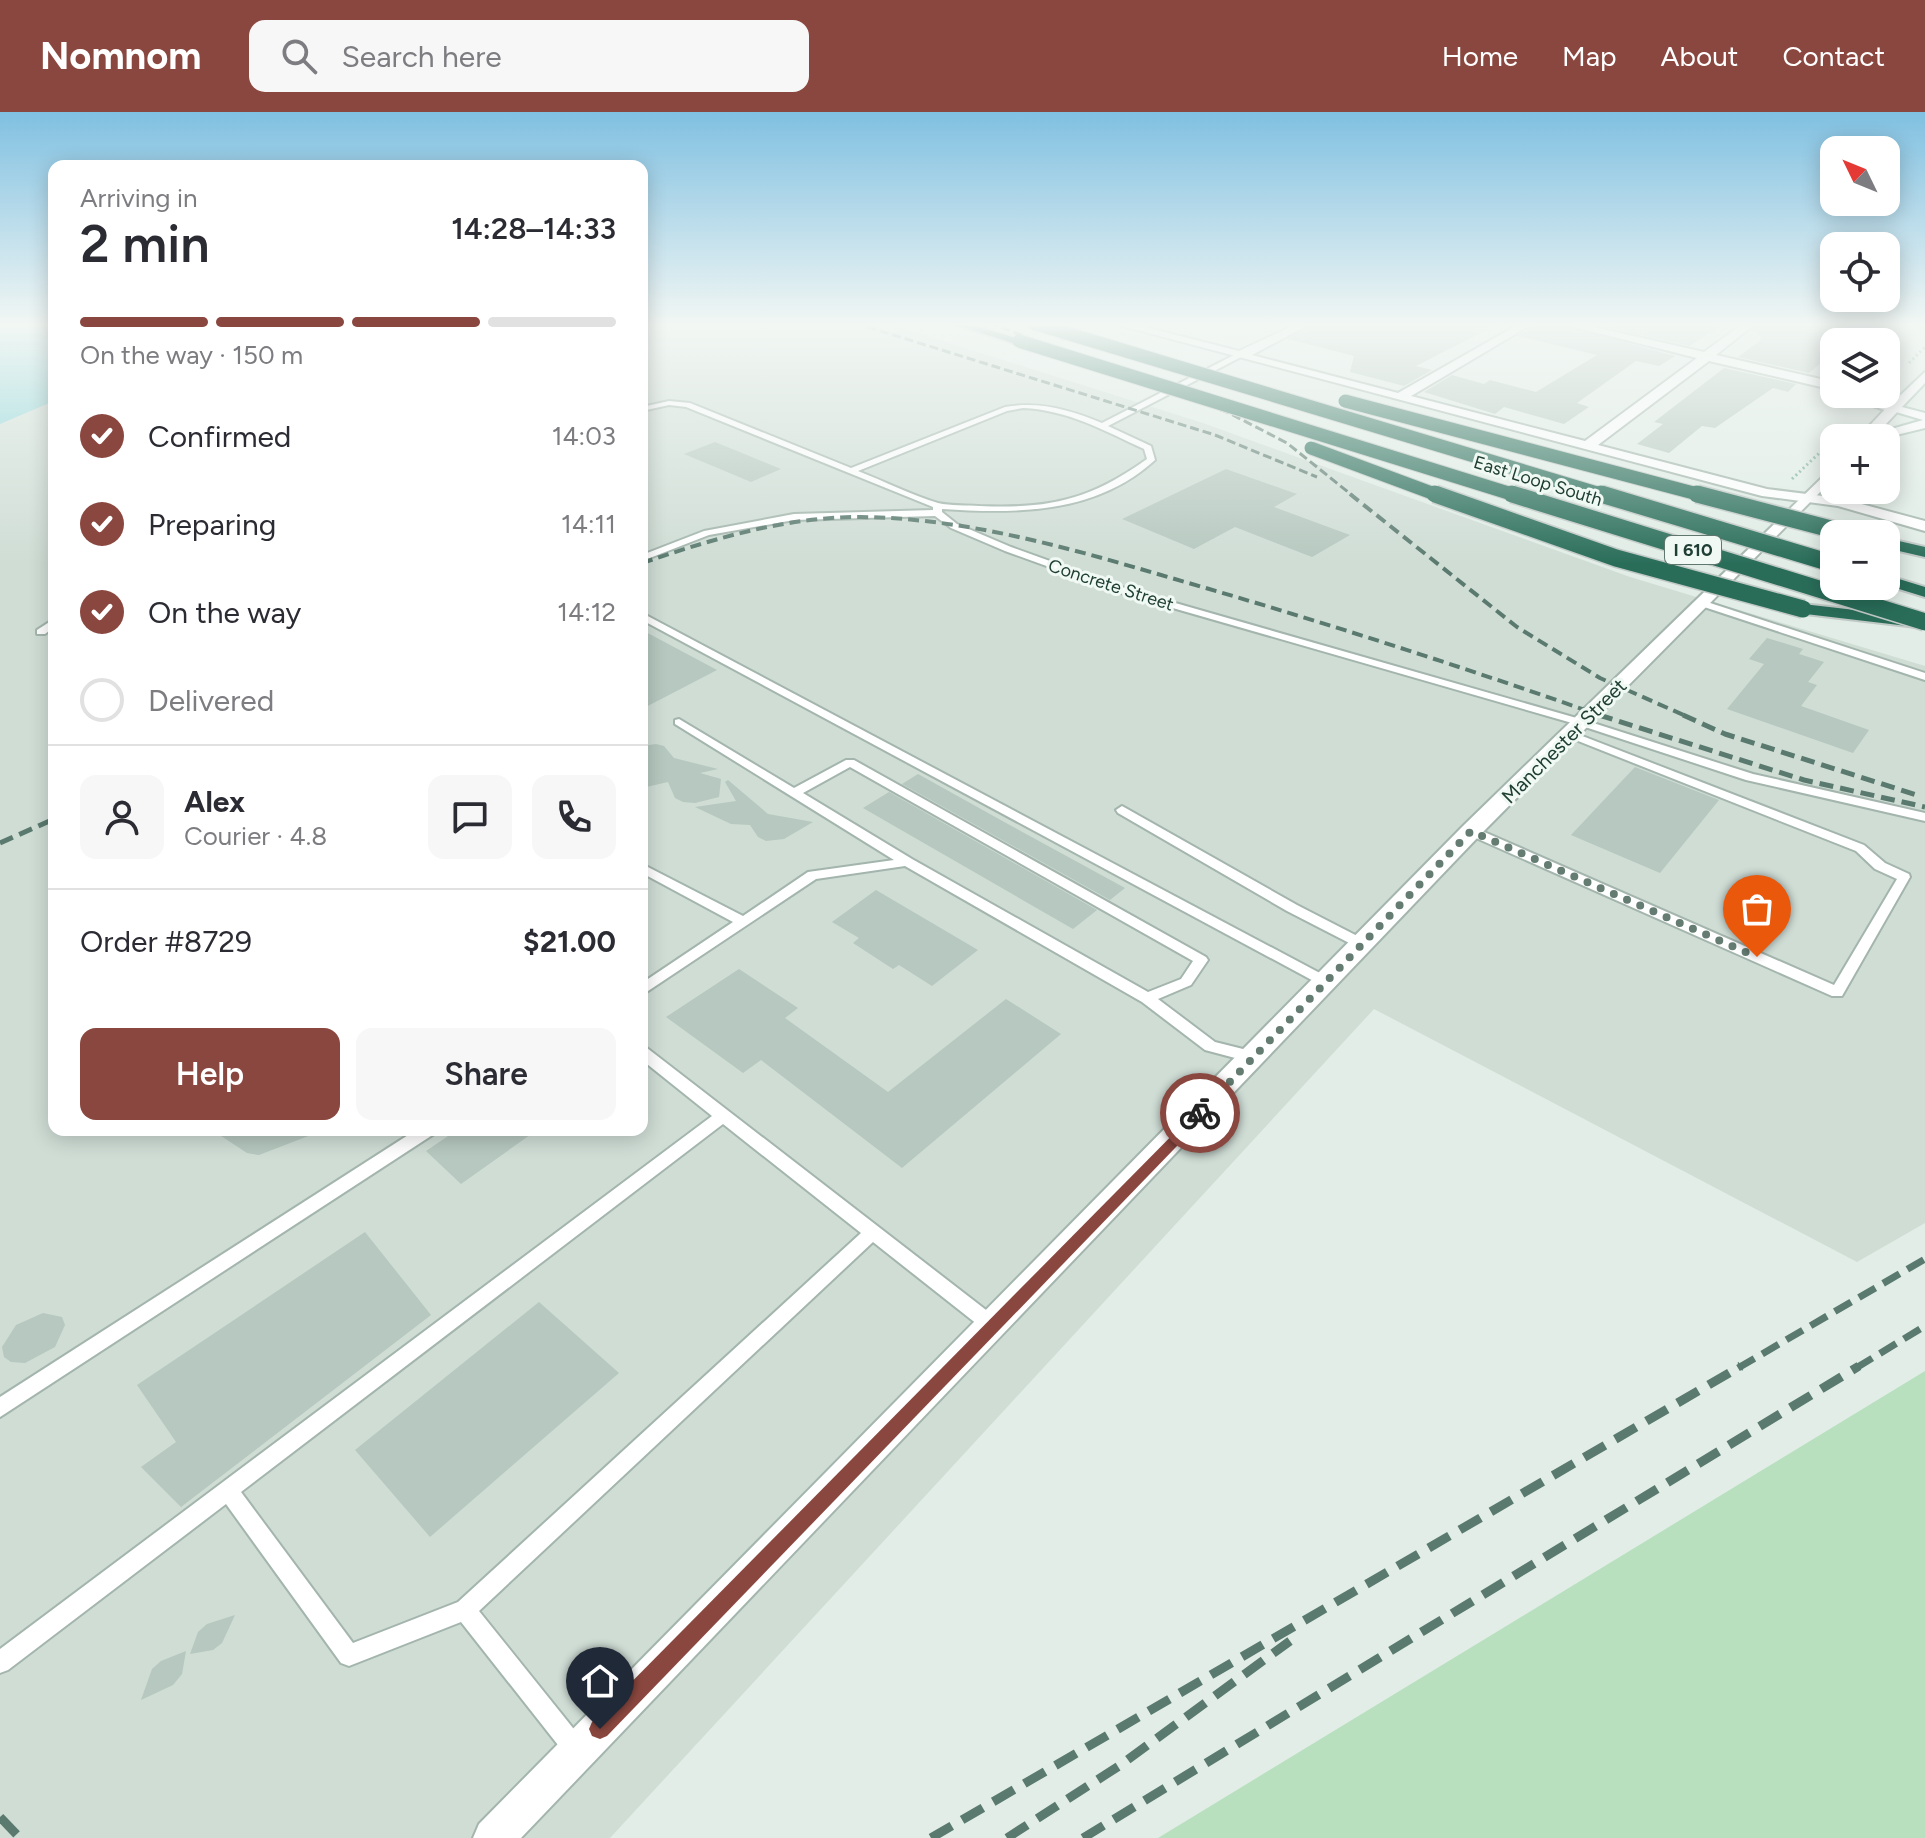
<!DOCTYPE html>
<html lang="en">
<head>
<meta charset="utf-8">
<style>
	:root { --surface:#fff; --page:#f7f7f7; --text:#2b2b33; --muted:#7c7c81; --line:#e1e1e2; --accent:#8a473f }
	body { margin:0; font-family:Figtree,sans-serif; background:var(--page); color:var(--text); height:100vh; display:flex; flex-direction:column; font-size:30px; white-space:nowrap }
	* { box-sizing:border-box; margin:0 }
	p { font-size:26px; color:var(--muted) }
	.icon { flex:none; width:44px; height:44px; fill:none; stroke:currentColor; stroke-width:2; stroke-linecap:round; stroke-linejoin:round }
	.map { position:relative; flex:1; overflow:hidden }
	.sheet { position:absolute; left:48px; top:48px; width:600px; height:976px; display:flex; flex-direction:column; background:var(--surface); border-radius:16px; box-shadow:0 4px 20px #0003 }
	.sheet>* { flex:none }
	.needle { width:52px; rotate:313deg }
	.controls { position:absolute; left:1820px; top:24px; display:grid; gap:16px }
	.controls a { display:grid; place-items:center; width:80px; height:80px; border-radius:16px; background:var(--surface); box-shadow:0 4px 20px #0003; font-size:40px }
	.pin { position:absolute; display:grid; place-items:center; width:68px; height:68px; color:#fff; margin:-82px -34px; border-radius:50% 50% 50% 0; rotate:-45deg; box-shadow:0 0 8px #0007 }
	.pin .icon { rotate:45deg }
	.courier { position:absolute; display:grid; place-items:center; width:80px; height:80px; margin:-40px; border:6px solid #8a473f; border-radius:50%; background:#fff; color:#222; box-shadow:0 2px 10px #0007 }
	.overview em { font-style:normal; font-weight:600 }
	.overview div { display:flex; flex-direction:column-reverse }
	.overview { display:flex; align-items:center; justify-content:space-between; height:136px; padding:0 32px }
	h1 { font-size:52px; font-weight:600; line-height:60px }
	.bar { display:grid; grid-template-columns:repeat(4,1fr); gap:12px 8px; align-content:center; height:96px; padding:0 32px }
	.bar i { height:10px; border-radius:6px; background:var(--line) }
	.bar .on { background:var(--accent) }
	.bar p { grid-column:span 4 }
	.line { display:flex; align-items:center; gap:20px; padding:0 32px; border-top:2px solid var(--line) }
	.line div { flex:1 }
	.round { display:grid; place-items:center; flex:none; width:84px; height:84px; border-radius:16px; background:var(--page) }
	ol { padding:0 32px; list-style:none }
	li { display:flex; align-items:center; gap:24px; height:88px }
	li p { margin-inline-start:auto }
	li .icon { padding:8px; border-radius:50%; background:var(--accent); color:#fff; stroke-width:4 }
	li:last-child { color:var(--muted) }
	li i { width:44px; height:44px; border:4px solid var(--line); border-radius:50% }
	.button { display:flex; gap:16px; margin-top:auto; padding:16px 32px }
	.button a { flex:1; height:92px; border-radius:16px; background:var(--accent); color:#fff; font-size:32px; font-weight:600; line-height:92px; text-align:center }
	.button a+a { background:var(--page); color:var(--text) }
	header { display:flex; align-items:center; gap:48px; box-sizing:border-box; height:112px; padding:0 40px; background:var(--accent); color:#fff }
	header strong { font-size:38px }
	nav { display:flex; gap:44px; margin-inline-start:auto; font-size:28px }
	.search { width:560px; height:72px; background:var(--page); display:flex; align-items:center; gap:20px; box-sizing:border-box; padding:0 28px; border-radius:16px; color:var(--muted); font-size:30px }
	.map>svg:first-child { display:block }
	.built { fill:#cfddd5 }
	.green { fill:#b8e0bf }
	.water { fill:#84d1d6 }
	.building { fill:#b6c8bf }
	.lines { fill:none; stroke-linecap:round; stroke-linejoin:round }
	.service-casing { stroke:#a3b5ad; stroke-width:4 }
	.minor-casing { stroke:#a3b5ad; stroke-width:4 }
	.tertiary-casing { stroke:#a3b5ad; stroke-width:4 }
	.secondary-casing { stroke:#a1bcb0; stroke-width:4 }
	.motorway-casing { stroke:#c1c9c6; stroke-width:4 }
	.path { stroke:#7eb39e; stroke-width:3; stroke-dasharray:2 3; stroke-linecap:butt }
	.service { fill:#fff; fill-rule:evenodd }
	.minor { fill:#fff; fill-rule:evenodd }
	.tertiary { fill:#fff; fill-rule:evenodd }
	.secondary { fill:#fff; fill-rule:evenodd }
	.motorway { fill:#296d59; fill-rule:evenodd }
	.rail-far4 { stroke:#5a7a6f; stroke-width:3; stroke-dasharray:9 4; stroke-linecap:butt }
	.rail-far3 { stroke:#5a7a6f; stroke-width:4; stroke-dasharray:11 6; stroke-linecap:butt }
	.rail-far2 { stroke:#5a7a6f; stroke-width:5; stroke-dasharray:14 7; stroke-linecap:butt }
	.rail-far1 { stroke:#5a7a6f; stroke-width:7; stroke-dasharray:19 9; stroke-linecap:butt }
	.rail { stroke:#5a7a6f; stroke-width:9; stroke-dasharray:24 12; stroke-linecap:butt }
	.motorway-bridge-far1-casing { stroke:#c1c9c6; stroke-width:15; stroke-linecap:butt }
	.motorway-bridge-casing { stroke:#c1c9c6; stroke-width:20; stroke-linecap:butt }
	.motorway-bridge-far1 { stroke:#296d59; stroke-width:13 }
	.motorway-bridge { stroke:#296d59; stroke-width:17 }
	.route { fill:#8a473f }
	.done { stroke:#647c72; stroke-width:8; stroke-dasharray:0 14.4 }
	.labels { text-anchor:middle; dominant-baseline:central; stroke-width:6; stroke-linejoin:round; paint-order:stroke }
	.far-street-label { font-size:18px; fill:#203f34; stroke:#f1f9f4 }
	.shield { fill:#f1f9f4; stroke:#5f776e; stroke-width:2 }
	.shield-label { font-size:18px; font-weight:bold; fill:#203f34 }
	.street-label { font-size:20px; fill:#203f34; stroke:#f1f9f4 }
</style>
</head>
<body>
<header>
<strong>Nomnom</strong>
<div class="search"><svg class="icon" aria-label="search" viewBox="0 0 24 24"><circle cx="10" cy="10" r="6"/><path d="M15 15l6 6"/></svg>Search here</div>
<nav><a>Home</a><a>Map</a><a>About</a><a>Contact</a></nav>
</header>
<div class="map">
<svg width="1925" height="1726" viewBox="0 0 1925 1726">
	<rect width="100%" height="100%" fill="#e1ede6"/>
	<path class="built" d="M 642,211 L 886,211 L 1203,311 L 1630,465 L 1925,554 L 1925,1111 L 1857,1150 L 1374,897 L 610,1726 L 0,1726 L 0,307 L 54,283 L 54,1018 L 642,1018 Z"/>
	<path class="green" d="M 1925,1259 L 1925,1726 L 1158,1726 Z"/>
	<path class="water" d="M 0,211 L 54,211 L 54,289 L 0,312 Z"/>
	<g class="building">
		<path d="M 1315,211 L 1500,211 L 1416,254 L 1432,258 L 1404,274 L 1350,260 L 1354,244 L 1288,227 Z"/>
		<path d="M 1588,211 L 1724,211 L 1690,234 Z"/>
		<path d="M 1759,211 L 1834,211 L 1834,253 L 1822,250 L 1809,261 L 1738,245 L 1762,227 L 1754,216 Z"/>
		<path d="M 1537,212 L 1555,211 L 1675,244 L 1659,254 L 1636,249 L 1577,291 L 1589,295 L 1564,312 L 1504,295 L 1495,302 L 1424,280 L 1452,263 L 1484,272 L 1490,268 L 1536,280 L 1597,243 L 1518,224 Z"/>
		<path d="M 1724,256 L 1796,272 L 1788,280 L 1773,276 L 1715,316 L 1702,314 L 1669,341 L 1637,332 L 1663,312 L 1654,310 Z"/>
		<path d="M 715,330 L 781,357 L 751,370 L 684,342 Z"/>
		<path d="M 1226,357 L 1297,382 L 1274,395 L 1350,423 L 1312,445 L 1235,415 L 1194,437 L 1122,407 Z"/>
		<path d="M 642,518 L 717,558 L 642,597 Z"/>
		<path d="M 1767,526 L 1803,537 L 1799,542 L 1824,550 L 1808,570 L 1817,573 L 1801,594 L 1869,618 L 1853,641 L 1727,597 L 1764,552 L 1749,547 Z"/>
		<path d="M 656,632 L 664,634 L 674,646 L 718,657 L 700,661 L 721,667 L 719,685 L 695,691 L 683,690 L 675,686 L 668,670 L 642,676 L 642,634 Z"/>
		<path d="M 1635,655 L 1719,688 L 1660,761 L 1571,723 Z"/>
		<path d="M 918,662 L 1006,711 L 1125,776 L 1110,788 L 902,672 Z"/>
		<path d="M 728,668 L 768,702 L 813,710 L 784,727 L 766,729 L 758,725 L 750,713 L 731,712 L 695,695 L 736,689 L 725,670 Z"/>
		<path d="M 889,680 L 1097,798 L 1073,817 L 863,696 Z"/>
		<path d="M 876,778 L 978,838 L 932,874 L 899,853 L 893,857 L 853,831 L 859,826 L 832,810 Z"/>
		<path d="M 739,857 L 798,896 L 785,906 L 888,980 L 1006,887 L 1061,922 L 902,1056 L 761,948 L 743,961 L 666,905 Z"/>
		<path d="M 212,1018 L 324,1018 L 259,1043 L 247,1041 Z"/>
		<path d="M 457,1018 L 537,1018 L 461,1072 L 426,1039 Z"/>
		<path d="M 365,1120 L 431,1203 L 181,1395 L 141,1355 L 176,1330 L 137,1273 Z"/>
		<path d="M 539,1190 L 619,1261 L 430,1425 L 355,1338 Z"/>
		<path d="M 43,1201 L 62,1205 L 65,1213 L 55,1235 L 25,1251 L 11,1250 L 4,1245 L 2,1235 L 16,1213 Z"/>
		<path d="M 235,1503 L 222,1531 L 213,1538 L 190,1542 L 198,1520 L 207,1512 Z"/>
		<path d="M 186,1539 L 182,1562 L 173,1573 L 141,1588 L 152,1557 L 161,1549 Z"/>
	</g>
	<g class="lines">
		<defs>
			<g id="service">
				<path d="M 1236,242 L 1243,244 L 1108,314 L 1151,334 L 1155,348 C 1096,402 1017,402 942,397 L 942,400 L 957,412 L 1011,435 L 1130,478 L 1587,609 L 1753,662 L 1925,701 L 1925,709 L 1746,668 L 1579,613 L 1124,482 L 1005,439 L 951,416 L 935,404 L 794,408 L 709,423 L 642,449 L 642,443 L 704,419 L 794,402 L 933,398 L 933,395 L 686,295 L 669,293 L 642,299 L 642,295 L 669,289 L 690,291 L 851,356 L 1005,295 C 1040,289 1070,298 1102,311 ZM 1023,296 C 1068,298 1105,319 1144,337 L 1147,347 C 1090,388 1049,397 980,394 C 967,393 950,394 938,391 C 911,383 884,369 858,359 L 1007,299 Z"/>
				<path d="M 1701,488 L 1925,561 L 1925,568 L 1698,493 L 1698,489 Z"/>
				<path d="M 642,501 L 1331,867 L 1333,870 L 1326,875 L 1321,873 L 642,508 Z"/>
				<path d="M 54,507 L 54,515 L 45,522 L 37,522 L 37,518 Z"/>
				<path d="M 679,607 L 794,676 L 846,648 L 854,648 L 1206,845 L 1208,848 L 1191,873 L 1158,887 L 1215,930 L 1259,941 L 1261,945 L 1259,949 L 1254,951 L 1205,938 L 1142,890 L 905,754 L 816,767 L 642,883 L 642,871 L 733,810 L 642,761 L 642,752 L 743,804 L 808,760 L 894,748 L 675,612 L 675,608 ZM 850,655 L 1193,849 L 1181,867 L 1148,880 L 912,747 L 803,681 Z"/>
				<path d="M 1572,620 L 1864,733 L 1885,751 L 1909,762 L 1910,765 L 1842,884 L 1832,884 L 1467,722 L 1465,719 L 1467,716 L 1475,716 L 1834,873 L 1897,767 L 1875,757 L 1856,739 L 1568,625 L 1566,623 Z"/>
				<path d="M 1122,694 L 1297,793 L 1367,829 L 1369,832 L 1367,835 L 1357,835 L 1287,799 L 1118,701 L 1116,698 Z"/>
				<path d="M 642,935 L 647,936 L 999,1208 L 1002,1214 L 999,1220 L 993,1222 L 987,1220 L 873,1130 L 479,1499 L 585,1631 L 588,1639 L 585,1647 L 577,1650 L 569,1647 L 461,1510 L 349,1554 L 341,1551 L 226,1392 L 8,1558 L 0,1561 L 0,1537 L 712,1004 L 642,948 ZM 723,1012 L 861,1121 L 458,1490 L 353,1531 L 241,1380 Z"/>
				<path d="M 416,1018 L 436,1018 L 434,1022 L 0,1305 L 0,1285 Z"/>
			</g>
			<g id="minor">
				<path d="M 1111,211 L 1129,211 L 1239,239 L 1299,211 L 1312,211 L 1252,243 L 1398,281 L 1521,211 L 1534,211 L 1411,284 L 1585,329 L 1697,246 L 1558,211 L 1576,211 L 1704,240 L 1744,211 L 1756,211 L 1716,243 L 1834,270 L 1834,278 L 1709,249 L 1598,333 L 1767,377 L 1839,386 L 1925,409 L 1925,419 L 1838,394 L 1762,384 Z"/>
				<path d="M 1839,282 L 1858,282 L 1900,297 L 1893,301 Z"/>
			</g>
			<g id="tertiary">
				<path d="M 1888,294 L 1900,297 L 1873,326 L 1858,326 Z"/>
				<path d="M 1834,354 L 1834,366 L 1479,724 L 521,1726 L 473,1726 L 479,1712 L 1463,714 Z"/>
			</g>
			<path id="secondary" d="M 1925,260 L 1925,271 L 1902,295 L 1925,301 L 1925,316 L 1884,326 L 1860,326 L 1923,308 L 1886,297 Z"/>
			<g id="motorway">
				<path d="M 950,211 L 966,211 L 1025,229 L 1019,233 Z"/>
				<path d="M 1886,426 L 1925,435 L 1925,445 L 1886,436 Z"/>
				<path d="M 1886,463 L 1925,475 L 1925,485 L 1886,473 Z"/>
				<path d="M 1803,492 L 1916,505 L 1925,510 L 1916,515 L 1797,501 L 1797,493 Z"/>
			</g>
		</defs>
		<use href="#service" class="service-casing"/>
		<use href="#minor" class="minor-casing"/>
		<use href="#tertiary" class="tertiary-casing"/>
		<use href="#secondary" class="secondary-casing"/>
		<use href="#motorway" class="motorway-casing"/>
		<g class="path">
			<path d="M 1909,251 L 1925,235"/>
			<path d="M 1792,367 L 1834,327"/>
		</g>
		<use href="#service" class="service"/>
		<use href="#minor" class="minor"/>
		<use href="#tertiary" class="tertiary"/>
		<use href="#secondary" class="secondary"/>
		<use href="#motorway" class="motorway"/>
		<g class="rail-far4">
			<path d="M 855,211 L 1215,323 L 1317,365"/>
			<path d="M 989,211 L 1227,300 L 1287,331 L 1353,384"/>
			<path d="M 1033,211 L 1065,228"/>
		</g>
		<g class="rail-far3">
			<path d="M 1350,382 L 1517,515 L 1600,566 L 1688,605"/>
			<path d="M 642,451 C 713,427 784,405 860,405 C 971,406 1079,439 1185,470 C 1327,511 1466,556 1605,605"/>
		</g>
		<g class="rail-far2">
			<path d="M 1599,603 L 1804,668 L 1925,695"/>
			<path d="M 1683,603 L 1725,622 L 1920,684"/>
			<path d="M 0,731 L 54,707"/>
		</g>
		<g class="rail-far1">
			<path d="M 1738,1256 L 1925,1147"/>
			<path d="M 1856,1256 L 1925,1214"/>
		</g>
		<g class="rail">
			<path d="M 0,1705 L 20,1726"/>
			<path d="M 931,1726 L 1741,1254"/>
			<path d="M 1007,1726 L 1119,1654 L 1290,1529"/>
			<path d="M 1083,1726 L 1859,1254"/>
		</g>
		<defs>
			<g id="motorway-bridge-far1">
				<path d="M 1033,211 L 1607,384"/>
				<path d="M 1019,229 L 1518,384"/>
				<path d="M 1345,289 L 1705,384"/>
				<path d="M 1311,336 L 1440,384"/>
			</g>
			<g id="motorway-bridge">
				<path d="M 1435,382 L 1616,446 L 1803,497"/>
				<path d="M 1512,382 L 1925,510"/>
				<path d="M 1601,382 L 1834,452"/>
				<path d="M 1697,382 L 1850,422"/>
			</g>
		</defs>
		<use href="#motorway-bridge-far1" class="motorway-bridge-far1-casing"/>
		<use href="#motorway-bridge" class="motorway-bridge-casing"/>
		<use href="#motorway-bridge-far1" class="motorway-bridge-far1"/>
		<use href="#motorway-bridge" class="motorway-bridge"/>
	</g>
	<linearGradient id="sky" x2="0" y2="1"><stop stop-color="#80c0e1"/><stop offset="0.47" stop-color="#f2f7f4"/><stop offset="1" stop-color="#f2f7f4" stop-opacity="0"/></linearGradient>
	<rect width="1925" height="452" fill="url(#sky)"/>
	<path class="route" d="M 1200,995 L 1207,1001 L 1205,1005 L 607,1624 L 600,1627 L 592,1624 L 589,1617 L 592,1610 Z"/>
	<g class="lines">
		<path class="done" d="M 1200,1001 L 1471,719 L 1757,845"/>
	</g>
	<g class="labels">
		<g class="far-street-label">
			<text transform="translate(1538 369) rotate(17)">East Loop South</text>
			<text transform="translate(1111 473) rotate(18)">Concrete Street</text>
		</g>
		<rect class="shield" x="1665" y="424" width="56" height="28" rx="6"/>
		<g class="shield-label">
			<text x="1693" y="438">I 610</text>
		</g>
		<g class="street-label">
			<text transform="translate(1564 629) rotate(-45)">Manchester Street</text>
		</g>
	</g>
</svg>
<div class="controls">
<a><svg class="needle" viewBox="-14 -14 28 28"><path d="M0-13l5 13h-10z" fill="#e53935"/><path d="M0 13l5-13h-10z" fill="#7c7c81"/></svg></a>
<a><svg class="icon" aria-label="locate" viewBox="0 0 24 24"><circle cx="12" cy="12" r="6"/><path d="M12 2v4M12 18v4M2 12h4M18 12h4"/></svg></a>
<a><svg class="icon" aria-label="layers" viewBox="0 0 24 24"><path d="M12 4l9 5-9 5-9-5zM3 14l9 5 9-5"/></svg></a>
<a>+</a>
<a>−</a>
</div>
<div class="pin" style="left:1757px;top:845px;background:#ea580c"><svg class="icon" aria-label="bag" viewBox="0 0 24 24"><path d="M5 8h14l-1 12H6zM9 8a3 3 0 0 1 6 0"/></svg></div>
<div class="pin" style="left:600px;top:1617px;background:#1f2937"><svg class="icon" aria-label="home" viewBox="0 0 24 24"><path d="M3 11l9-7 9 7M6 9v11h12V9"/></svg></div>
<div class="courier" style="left:1200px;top:1001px"><svg class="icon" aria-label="bike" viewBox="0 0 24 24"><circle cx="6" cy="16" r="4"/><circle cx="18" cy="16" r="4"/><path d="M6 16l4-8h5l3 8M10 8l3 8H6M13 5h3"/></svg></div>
<section class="sheet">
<div class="overview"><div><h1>2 min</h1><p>Arriving in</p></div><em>14:28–14:33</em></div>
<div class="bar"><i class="on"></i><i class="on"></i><i class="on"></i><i></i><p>On the way · 150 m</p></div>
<ol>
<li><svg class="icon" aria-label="check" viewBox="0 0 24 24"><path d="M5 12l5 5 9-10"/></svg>Confirmed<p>14:03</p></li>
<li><svg class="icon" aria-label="check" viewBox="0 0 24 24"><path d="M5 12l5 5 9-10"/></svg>Preparing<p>14:11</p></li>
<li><svg class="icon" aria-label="check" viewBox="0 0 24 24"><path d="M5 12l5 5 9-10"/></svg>On the way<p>14:12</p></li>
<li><i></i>Delivered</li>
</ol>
<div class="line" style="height:144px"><a class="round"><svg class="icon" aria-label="person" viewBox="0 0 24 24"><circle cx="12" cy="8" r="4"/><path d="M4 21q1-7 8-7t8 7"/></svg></a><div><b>Alex</b><p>Courier · 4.8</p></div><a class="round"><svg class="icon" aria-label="chat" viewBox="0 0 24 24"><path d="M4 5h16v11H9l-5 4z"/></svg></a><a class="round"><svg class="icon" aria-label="phone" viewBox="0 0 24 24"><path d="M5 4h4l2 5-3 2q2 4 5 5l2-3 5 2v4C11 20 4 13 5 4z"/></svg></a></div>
<div class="line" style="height:104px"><div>Order #8729</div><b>$21.00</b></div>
<div class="button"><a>Help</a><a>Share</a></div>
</section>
</div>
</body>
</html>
